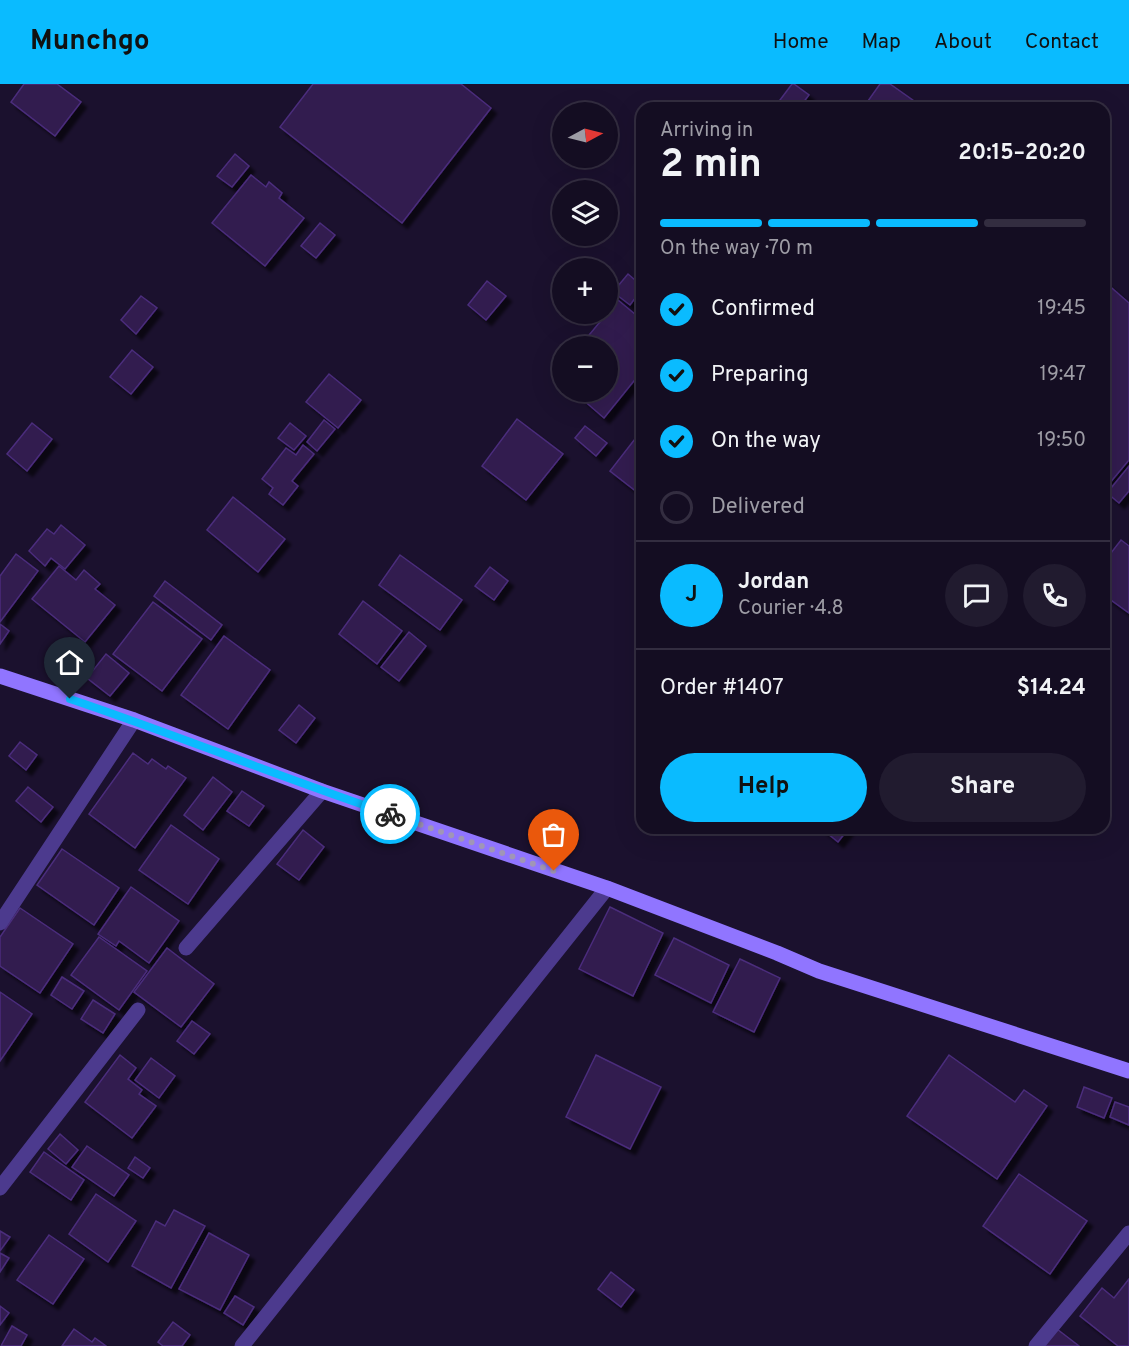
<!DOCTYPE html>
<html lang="en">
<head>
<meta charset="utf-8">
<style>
	:root { --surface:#140d22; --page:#211b2f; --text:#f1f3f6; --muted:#9d9ca5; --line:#332d40; --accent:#0abbff }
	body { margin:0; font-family:Overpass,sans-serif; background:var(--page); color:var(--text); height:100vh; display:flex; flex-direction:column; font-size:22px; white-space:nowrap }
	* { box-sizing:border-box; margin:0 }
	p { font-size:20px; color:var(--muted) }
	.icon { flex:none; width:33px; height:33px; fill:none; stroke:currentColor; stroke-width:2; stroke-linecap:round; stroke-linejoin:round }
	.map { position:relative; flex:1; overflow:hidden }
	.panel { position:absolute; left:636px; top:18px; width:474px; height:732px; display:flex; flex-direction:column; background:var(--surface); border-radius:18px; box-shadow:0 6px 24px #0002,0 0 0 2px var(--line) }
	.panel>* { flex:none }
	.needle { width:39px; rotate:83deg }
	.tools { position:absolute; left:552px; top:18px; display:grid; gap:12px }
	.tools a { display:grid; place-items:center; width:66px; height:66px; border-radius:50%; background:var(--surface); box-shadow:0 6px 24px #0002,0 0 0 2px var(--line); font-size:30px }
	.pin { position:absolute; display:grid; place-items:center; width:51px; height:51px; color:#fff; margin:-62px -26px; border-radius:50% 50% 50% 0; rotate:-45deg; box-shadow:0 0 6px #0007 }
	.pin .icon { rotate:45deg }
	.courier { position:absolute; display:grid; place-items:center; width:60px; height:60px; margin:-30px; border:4px solid #0abbff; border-radius:50%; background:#fff; color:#222; box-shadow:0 2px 8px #0007 }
	.head em { font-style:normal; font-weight:700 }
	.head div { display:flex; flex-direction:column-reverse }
	.head { display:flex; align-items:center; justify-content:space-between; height:102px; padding:0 24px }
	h1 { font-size:39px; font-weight:700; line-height:45px }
	.bar { display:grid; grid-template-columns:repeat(4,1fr); gap:9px 6px; align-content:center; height:72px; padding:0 24px }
	.bar i { height:8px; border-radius:4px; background:var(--line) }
	.bar .current { background:var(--accent) }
	.bar p { grid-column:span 4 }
	.line { display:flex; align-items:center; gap:15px; padding:0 24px; border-top:2px solid var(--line) }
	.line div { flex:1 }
	.round { display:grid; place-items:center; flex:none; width:63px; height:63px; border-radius:32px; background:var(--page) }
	ol { padding:0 24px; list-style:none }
	li { display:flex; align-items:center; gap:18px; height:66px }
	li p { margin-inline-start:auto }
	li .icon { padding:6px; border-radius:50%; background:var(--accent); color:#111; stroke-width:4 }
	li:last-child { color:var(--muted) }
	li i { width:33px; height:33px; border:3px solid var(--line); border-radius:50% }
	.primary-button { display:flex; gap:12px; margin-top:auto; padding:12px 24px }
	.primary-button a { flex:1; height:69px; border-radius:36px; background:var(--accent); color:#111; font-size:24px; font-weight:700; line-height:69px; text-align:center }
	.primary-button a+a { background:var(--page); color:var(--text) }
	header { display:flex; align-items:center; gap:36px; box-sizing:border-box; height:84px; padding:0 30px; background:var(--accent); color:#111 }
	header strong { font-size:28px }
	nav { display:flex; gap:33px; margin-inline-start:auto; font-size:21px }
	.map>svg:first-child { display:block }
	.building { fill:#301c50; stroke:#4b2d7c; stroke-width:1.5; filter:url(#shadow) }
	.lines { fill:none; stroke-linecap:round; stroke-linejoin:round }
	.lane { stroke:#4c3a8e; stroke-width:15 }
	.street { stroke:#4c3a8e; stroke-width:15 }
	.secondary { stroke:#9075ff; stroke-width:15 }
	.done { stroke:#a096b6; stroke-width:6; stroke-dasharray:0 10.8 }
	.route { stroke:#0abbff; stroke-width:8 }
</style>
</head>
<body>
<header>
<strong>Munchgo</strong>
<nav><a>Home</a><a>Map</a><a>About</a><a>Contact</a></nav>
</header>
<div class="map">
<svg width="1129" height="1262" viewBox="0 0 1129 1262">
	<defs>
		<filter id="shadow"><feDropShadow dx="5.5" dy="5.5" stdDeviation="1.5" flood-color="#0009"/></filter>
	</defs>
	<rect width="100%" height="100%" fill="#1b112e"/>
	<g class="building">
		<path d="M 24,0 L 57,0 L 81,18 L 55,52 L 11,18 Z"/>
		<path d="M 313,0 L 461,0 L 491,24 L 402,139 L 280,43 Z"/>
		<path d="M 792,0 L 794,0 L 809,11 L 799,24 L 774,24 Z"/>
		<path d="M 880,0 L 890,0 L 924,24 L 863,24 Z"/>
		<path d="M 235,70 L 249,82 L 232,103 L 217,92 Z"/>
		<path d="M 251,91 L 266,103 L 269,98 L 282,109 L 279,114 L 304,134 L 265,182 L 212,139 Z"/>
		<path d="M 320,139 L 335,151 L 316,174 L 301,162 Z"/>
		<path d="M 628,190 L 642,202 L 642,205 L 630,221 L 613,208 Z"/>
		<path d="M 487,197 L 506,212 L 486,236 L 468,221 Z"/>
		<path d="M 1105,198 L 1129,219 L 1129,376 L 1104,406 Z"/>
		<path d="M 141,212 L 157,224 L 136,250 L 121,236 Z"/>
		<path d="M 618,216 L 642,236 L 642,287 L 604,334 L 582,315 L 587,308 L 608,308 L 608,262 L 580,262 Z"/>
		<path d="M 132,266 L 153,283 L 131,310 L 110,293 Z"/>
		<path d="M 562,274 L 562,290 L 555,283 Z"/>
		<path d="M 329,290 L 361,316 L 338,344 L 306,318 Z"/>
		<path d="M 517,335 L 563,370 L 526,416 L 482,382 Z"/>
		<path d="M 324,336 L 335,345 L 317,367 L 307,358 Z"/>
		<path d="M 32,339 L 52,355 L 27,387 L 7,370 Z"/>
		<path d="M 290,339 L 306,352 L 294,366 L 278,354 Z"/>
		<path d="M 585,342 L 607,359 L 596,372 L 575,354 Z"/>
		<path d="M 642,346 L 642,412 L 610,387 Z"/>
		<path d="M 303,361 L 314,370 L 292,397 L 298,402 L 283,421 L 269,410 L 273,404 L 262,395 L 286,364 L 296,371 Z"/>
		<path d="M 1129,382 L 1129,407 L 1119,419 L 1107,409 Z"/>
		<path d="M 233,413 L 285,455 L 258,488 L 207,446 Z"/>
		<path d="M 61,441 L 85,461 L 65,485 L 51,474 L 45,482 L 29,467 L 47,445 L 54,450 Z"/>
		<path d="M 1121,456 L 1129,462 L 1129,529 L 1104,511 L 1104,478 Z"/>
		<path d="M 16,470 L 38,487 L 0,538 L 0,492 Z"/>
		<path d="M 400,471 L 462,516 L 440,546 L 379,501 Z"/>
		<path d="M 59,482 L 76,496 L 84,486 L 100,500 L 95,505 L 115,521 L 85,558 L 32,515 Z"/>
		<path d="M 490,483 L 508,497 L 494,516 L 475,502 Z"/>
		<path d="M 165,497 L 222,541 L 211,556 L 154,512 Z"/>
		<path d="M 363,517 L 402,547 L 377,580 L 339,550 Z"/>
		<path d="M 153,518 L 202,555 L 162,607 L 113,570 Z"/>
		<path d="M 0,540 L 9,547 L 0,560 Z"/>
		<path d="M 409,548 L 426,562 L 399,597 L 381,583 Z"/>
		<path d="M 224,552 L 270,586 L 228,645 L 181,611 Z"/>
		<path d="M 106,570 L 129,589 L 110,612 L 87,594 Z"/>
		<path d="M 299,621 L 315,634 L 296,659 L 279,646 Z"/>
		<path d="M 20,658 L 37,671 L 26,686 L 9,672 Z"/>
		<path d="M 133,669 L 148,680 L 152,675 L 166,685 L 168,682 L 186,694 L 135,764 L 89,730 Z"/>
		<path d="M 213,693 L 232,708 L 203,746 L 184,731 Z"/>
		<path d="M 28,703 L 53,723 L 41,738 L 16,717 Z"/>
		<path d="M 242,707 L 264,722 L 249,742 L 227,727 Z"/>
		<path d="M 171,741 L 219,775 L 188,820 L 139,786 Z"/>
		<path d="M 823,744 L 849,744 L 838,758 L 822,745 Z"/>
		<path d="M 303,746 L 324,763 L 299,796 L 277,780 Z"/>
		<path d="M 62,765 L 119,804 L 94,841 L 37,801 Z"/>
		<path d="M 131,803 L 179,837 L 149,879 L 119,857 L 116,862 L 98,850 Z"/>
		<path d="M 610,823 L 663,849 L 633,912 L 579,885 Z"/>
		<path d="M 20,824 L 73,860 L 40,909 L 0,882 L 0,853 Z"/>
		<path d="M 99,853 L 147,887 L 119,926 L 71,891 Z"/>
		<path d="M 674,854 L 729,881 L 711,919 L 655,891 Z"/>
		<path d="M 167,864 L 214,900 L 181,943 L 134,908 Z"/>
		<path d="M 740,875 L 780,894 L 754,948 L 713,928 Z"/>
		<path d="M 62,893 L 84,907 L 72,925 L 51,911 Z"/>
		<path d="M 0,908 L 32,930 L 0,977 Z"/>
		<path d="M 93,916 L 115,930 L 103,949 L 81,935 Z"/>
		<path d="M 192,937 L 210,950 L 194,970 L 177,957 Z"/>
		<path d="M 120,971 L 136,984 L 128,995 L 142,1006 L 139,1010 L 156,1022 L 132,1054 L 85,1018 Z"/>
		<path d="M 596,971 L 661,1003 L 630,1065 L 566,1033 Z"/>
		<path d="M 949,971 L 1015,1018 L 1024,1006 L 1047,1022 L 997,1095 L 907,1032 Z"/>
		<path d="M 151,974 L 175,992 L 159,1014 L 135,996 Z"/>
		<path d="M 1084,1003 L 1112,1014 L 1104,1034 L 1077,1023 Z"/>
		<path d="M 1115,1018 L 1129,1023 L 1129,1041 L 1110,1033 Z"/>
		<path d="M 60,1050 L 78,1066 L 66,1080 L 48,1065 Z"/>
		<path d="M 87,1062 L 129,1091 L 114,1112 L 72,1083 Z"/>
		<path d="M 44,1068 L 84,1096 L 71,1116 L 30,1088 Z"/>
		<path d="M 135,1073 L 150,1084 L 143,1094 L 128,1084 Z"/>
		<path d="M 1019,1090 L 1087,1137 L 1050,1190 L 983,1142 Z"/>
		<path d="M 96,1110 L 136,1137 L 108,1178 L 69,1150 Z"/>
		<path d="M 174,1126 L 205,1142 L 171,1204 L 132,1182 L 156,1137 L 165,1142 Z"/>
		<path d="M 0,1147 L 10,1153 L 0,1167 Z"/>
		<path d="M 209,1149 L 249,1171 L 220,1226 L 179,1205 Z"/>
		<path d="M 49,1151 L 84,1175 L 53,1220 L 17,1196 Z"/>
		<path d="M 0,1169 L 9,1174 L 0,1188 Z"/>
		<path d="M 611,1188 L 634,1206 L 621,1223 L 598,1205 Z"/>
		<path d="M 1129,1195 L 1129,1262 L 1118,1262 L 1080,1232 L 1102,1204 L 1114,1214 Z"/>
		<path d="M 235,1212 L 254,1223 L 243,1241 L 224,1229 Z"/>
		<path d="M 0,1222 L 9,1229 L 0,1241 Z"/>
		<path d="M 173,1238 L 190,1251 L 182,1262 L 163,1262 L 158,1258 Z"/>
		<path d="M 12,1242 L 27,1251 L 21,1262 L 1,1262 Z"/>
		<path d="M 1053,1242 L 1079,1262 L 1038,1262 Z"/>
		<path d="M 74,1245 L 92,1258 L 95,1254 L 106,1262 L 62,1262 Z"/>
	</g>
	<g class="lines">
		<g class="lane">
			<path d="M 0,839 L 134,636"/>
			<path d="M 186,864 L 322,707"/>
			<path d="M 0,1104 L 138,926"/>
			<path d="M 242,1262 L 607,804"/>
		</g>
		<path class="street" d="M 1036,1262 L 1129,1149"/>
		<path class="secondary" d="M 0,592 L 134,636 L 322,707 L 607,804 L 777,869 L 819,887 L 1129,987"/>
	</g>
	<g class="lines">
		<path class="done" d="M 390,730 L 554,787"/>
		<path class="route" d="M 70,615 C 177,651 282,694 390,730"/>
	</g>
</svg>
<div class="tools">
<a><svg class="needle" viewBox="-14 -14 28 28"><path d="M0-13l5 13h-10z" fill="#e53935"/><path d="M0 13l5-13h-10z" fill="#9d9ca5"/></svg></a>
<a><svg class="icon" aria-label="layers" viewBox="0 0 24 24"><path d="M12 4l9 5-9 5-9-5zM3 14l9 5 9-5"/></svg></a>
<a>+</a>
<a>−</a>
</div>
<div class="pin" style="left:554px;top:787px;background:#ea580c"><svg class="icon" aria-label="bag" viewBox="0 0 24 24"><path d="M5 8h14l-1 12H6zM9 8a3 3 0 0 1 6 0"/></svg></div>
<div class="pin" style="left:70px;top:615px;background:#1f2937"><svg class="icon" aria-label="home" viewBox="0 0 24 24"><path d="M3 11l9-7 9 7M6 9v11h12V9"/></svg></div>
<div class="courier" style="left:390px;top:730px"><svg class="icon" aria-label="bike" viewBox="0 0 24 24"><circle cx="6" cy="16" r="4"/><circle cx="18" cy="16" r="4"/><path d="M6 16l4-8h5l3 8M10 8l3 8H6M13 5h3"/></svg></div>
<section class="panel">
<div class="head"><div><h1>2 min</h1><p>Arriving in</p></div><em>20:15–20:20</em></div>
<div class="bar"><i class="current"></i><i class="current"></i><i class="current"></i><i></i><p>On the way · 70 m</p></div>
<ol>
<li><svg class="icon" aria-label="check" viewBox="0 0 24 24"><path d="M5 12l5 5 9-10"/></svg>Confirmed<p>19:45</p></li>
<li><svg class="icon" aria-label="check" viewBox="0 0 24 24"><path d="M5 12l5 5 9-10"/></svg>Preparing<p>19:47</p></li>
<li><svg class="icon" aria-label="check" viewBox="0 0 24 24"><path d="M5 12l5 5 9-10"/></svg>On the way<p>19:50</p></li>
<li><i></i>Delivered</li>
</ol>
<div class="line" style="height:108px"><b class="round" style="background:var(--accent);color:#111">J</b><div><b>Jordan</b><p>Courier · 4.8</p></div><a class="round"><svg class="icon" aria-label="chat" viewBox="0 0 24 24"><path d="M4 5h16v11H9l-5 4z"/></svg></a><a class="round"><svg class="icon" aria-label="phone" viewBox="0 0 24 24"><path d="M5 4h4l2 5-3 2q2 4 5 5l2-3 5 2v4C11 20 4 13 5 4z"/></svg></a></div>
<div class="line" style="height:78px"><div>Order #1407</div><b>$14.24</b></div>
<div class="primary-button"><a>Help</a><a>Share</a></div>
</section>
</div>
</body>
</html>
